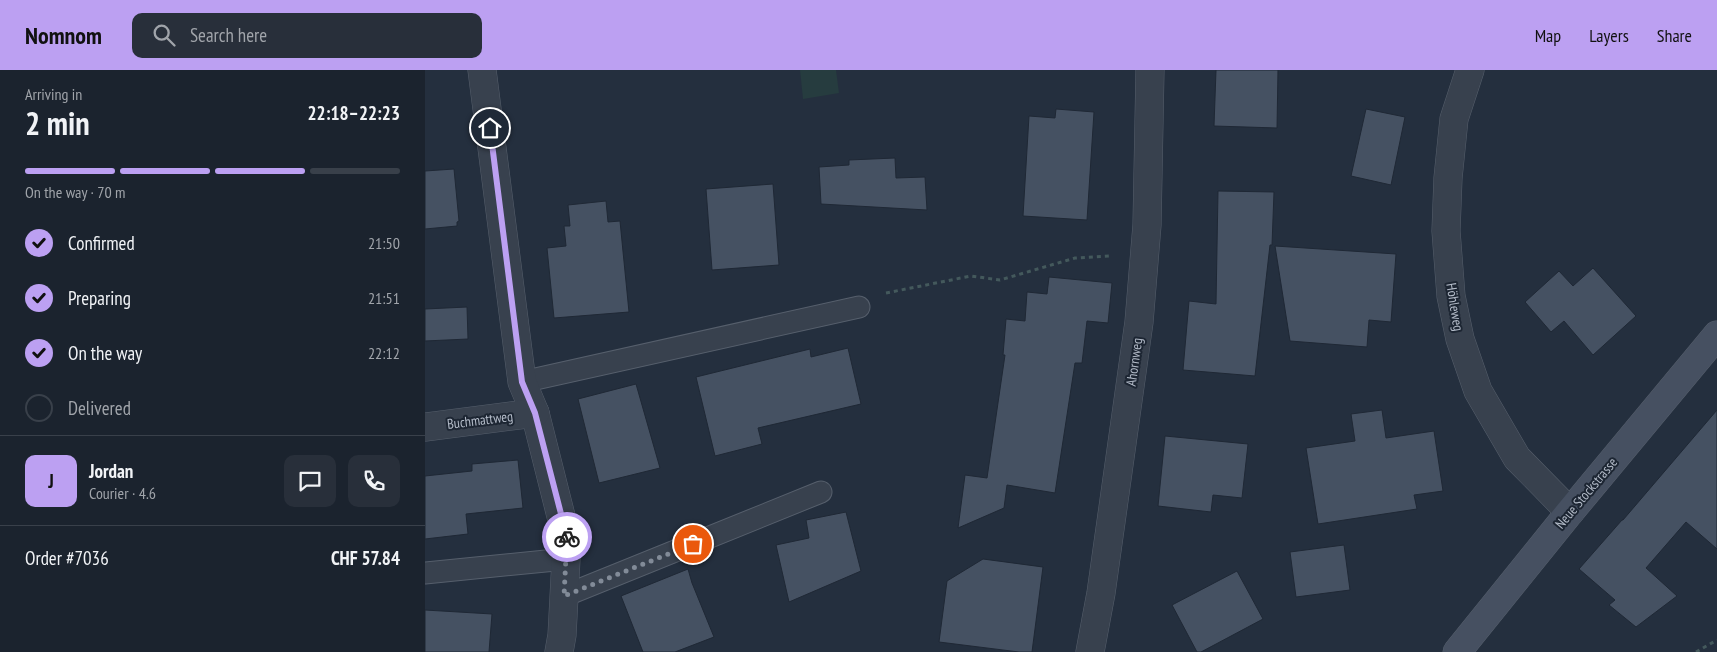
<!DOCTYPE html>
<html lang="en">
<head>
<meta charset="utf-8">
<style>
	:root { --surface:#1b232e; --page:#282f3a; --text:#f1f3f6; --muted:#a0a4aa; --line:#39404a; --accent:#bca0f2 }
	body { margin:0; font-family:"PT Sans Narrow",sans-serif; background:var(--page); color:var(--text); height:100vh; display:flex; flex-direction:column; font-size:19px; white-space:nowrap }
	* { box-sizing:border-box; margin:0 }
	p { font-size:16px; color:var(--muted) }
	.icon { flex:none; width:28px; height:28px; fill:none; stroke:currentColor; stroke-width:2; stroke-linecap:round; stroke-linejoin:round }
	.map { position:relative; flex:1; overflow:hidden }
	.sheet { display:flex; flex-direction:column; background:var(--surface); width:425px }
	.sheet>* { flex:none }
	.pin { position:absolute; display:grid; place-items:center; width:42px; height:42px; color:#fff; margin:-21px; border:2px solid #fff; border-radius:50%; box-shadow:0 1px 5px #0007 }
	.courier { position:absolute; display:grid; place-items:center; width:50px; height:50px; margin:-25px; border:4px solid #bca0f2; border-radius:50%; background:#fff; color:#222; box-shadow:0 1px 6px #0007 }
	.headline em { font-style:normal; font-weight:600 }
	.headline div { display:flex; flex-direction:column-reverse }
	.headline { display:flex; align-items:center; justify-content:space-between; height:85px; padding:0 25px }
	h1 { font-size:32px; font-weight:600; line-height:38px }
	.bar { display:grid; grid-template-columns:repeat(4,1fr); gap:8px 5px; align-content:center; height:60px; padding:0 25px }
	.bar i { height:6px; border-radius:4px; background:var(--line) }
	.bar .selected { background:var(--accent) }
	.bar p { grid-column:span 4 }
	.line { display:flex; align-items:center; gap:12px; padding:0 25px; border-top:1px solid var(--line) }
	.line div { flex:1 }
	.round { display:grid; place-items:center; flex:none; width:52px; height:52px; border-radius:10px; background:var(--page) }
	ol { padding:0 25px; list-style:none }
	li { display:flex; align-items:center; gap:15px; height:55px }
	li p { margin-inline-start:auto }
	li .icon { padding:5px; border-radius:50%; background:var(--accent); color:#111; stroke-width:4 }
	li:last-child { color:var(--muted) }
	li i { width:28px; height:28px; border:2px solid var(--line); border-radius:50% }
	header { display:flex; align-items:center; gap:30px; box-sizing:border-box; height:70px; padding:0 25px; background:var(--accent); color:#111 }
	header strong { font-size:24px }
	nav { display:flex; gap:28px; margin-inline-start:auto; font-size:18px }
	.search { width:350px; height:45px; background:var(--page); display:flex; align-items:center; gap:12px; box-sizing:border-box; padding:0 18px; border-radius:10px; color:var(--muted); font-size:19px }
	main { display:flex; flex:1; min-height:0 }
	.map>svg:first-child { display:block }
	.green { fill:#263c3f }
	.building { fill:#455162; stroke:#1f2835 }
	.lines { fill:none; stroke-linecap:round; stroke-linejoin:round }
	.lane-casing { stroke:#565f6c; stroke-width:23 }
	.street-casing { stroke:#565f6c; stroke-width:29 }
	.secondary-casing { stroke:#565f6c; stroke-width:29 }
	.path { stroke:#44595c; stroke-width:3; stroke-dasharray:4 4; stroke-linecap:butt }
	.lane { stroke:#38414e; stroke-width:21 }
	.street { stroke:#38414e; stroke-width:28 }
	.secondary { stroke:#465061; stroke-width:28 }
	.done { stroke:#828b98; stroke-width:5; stroke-dasharray:0 9 }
	.route { stroke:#bca0f2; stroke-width:6 }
	.labels { text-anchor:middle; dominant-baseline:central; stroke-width:4; stroke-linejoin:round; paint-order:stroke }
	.street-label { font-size:14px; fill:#b4bcc9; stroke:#1d2633 }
</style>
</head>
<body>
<header>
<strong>Nomnom</strong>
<div class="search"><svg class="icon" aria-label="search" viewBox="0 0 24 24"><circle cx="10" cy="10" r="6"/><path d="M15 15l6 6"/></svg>Search here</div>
<nav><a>Map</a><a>Layers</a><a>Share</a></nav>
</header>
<main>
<section class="sheet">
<div class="headline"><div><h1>2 min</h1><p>Arriving in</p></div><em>22:18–22:23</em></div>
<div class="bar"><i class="selected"></i><i class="selected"></i><i class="selected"></i><i></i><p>On the way · 70 m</p></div>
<ol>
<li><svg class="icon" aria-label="check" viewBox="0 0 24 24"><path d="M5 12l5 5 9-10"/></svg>Confirmed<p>21:50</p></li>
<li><svg class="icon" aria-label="check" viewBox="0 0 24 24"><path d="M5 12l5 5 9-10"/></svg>Preparing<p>21:51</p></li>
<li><svg class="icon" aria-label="check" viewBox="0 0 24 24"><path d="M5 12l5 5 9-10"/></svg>On the way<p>22:12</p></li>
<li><i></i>Delivered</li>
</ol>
<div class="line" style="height:90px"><b class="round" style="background:var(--accent);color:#111">J</b><div><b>Jordan</b><p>Courier · 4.6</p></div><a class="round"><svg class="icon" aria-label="chat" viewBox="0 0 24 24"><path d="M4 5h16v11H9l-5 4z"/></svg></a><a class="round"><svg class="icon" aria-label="phone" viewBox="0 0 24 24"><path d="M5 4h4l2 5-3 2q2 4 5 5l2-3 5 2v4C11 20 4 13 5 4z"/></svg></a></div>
<div class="line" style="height:65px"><div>Order #7036</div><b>CHF 57.84</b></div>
</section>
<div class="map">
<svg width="1292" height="582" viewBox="0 0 1292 582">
	<rect width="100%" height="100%" fill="#242f3e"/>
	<path class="green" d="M 375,0 L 411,0 L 414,23 L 378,29 Z"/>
	<g class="building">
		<path d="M 791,0 L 853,0 L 852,58 L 789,56 Z"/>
		<path d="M 631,39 L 669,42 L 662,150 L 598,146 L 604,46 L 630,48 Z"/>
		<path d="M 941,39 L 980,47 L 966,115 L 926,106 Z"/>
		<path d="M 470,88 L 471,108 L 500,107 L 502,140 L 396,134 L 394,97 L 424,95 L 424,90 Z"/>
		<path d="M 29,99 L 34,151 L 32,152 L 32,156 L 0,159 L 0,101 Z"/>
		<path d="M 348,114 L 354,195 L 287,200 L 281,119 Z"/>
		<path d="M 793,121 L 849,122 L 847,175 L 845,175 L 830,306 L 758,300 L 764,231 L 791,234 Z"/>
		<path d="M 181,131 L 183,152 L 195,151 L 204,242 L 129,248 L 122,178 L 141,176 L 139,156 L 145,156 L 143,135 Z"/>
		<path d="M 850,176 L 971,184 L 966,252 L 944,250 L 942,277 L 865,271 Z"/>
		<path d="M 1168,198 L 1211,246 L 1168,285 L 1139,251 L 1126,262 L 1100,232 L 1134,201 L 1148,216 Z"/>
		<path d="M 624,207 L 687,213 L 683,253 L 662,251 L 657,293 L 650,293 L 630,423 L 582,415 L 579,438 L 533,458 L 540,405 L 562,408 L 580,285 L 578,285 L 581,249 L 600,251 L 602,222 L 622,224 Z"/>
		<path d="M 42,237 L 43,269 L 0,271 L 0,239 Z"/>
		<path d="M 423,278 L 436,334 L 333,358 L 337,374 L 290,386 L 271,307 L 385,279 L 386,287 Z"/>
		<path d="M 211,314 L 235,398 L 174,413 L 153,329 Z"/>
		<path d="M 957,340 L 961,368 L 1009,361 L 1018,421 L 989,425 L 992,439 L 893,454 L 881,378 L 930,371 L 926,344 Z"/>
		<path d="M 1292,340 L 1292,479 L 1261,452 L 1221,498 L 1252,526 L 1211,557 L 1184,535 L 1190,530 L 1154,499 L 1197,450 L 1198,450 Z"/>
		<path d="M 740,366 L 823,374 L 817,428 L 788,425 L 786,442 L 733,436 Z"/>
		<path d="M 93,390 L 98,438 L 41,444 L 43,464 L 0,469 L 0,406 L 47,401 L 47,394 Z"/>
		<path d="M 421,442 L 436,501 L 364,532 L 351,475 L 384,468 L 381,450 Z"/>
		<path d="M 919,475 L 925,520 L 871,527 L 865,482 Z"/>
		<path d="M 558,489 L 618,497 L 607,582 L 594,582 L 514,572 L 522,511 Z"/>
		<path d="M 263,499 L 267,513 L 289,567 L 250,582 L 218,582 L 196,526 Z"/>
		<path d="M 812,501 L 838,549 L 776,582 L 772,582 L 747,535 Z"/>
		<path d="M 0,540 L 67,544 L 64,582 L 0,582 Z"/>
	</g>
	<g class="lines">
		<defs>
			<g id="lane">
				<path d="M 97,312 L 434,237"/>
				<path d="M 0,503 L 141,489"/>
				<path d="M 139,526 L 396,422"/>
			</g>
			<g id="street">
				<path d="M 57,0 L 97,312 L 110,343 L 142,470 L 137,565 L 134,582"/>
				<path d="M 1045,0 L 1029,49 L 1023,108 L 1021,161 L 1026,226 L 1035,269 L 1053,321 L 1092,388 L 1145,442"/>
				<path d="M 0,357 L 110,343"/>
				<path d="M 665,582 L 676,523 L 714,252 L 722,155 L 725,0"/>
			</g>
			<path id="secondary" d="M 1032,582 L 1145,442 L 1292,265"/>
		</defs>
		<use href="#lane" class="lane-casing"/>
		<use href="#street" class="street-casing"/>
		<use href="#secondary" class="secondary-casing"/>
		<g class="path">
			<path d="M 461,223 L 546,206 L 575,210 L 650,188 L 684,186"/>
			<path d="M 1271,582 L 1292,570"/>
		</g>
		<use href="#lane" class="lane"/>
		<use href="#street" class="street"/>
		<use href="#secondary" class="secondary"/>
	</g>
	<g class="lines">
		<path class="done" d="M 142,467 L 139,526 L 268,474"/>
		<path class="route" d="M 65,58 L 97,312 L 110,343 L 142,467"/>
	</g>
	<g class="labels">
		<g class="street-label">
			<text transform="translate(1030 237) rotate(81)">Höhleweg</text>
			<text transform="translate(709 292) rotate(-82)">Ahornweg</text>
			<text transform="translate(55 350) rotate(-7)">Buchmattweg</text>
			<text transform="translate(1161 423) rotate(-50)">Neue Stockstrasse</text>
		</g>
	</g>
</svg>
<div class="pin" style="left:268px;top:474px;background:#ea580c"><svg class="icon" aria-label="bag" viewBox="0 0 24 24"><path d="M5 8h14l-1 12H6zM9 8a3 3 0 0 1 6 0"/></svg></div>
<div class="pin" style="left:65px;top:58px;background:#1f2937"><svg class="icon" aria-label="home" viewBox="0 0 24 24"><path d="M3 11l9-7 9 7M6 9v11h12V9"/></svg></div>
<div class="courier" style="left:142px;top:467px"><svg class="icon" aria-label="bike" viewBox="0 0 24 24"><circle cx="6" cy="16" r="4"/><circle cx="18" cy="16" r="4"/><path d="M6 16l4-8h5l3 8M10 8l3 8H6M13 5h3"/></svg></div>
</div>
</main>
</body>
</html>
